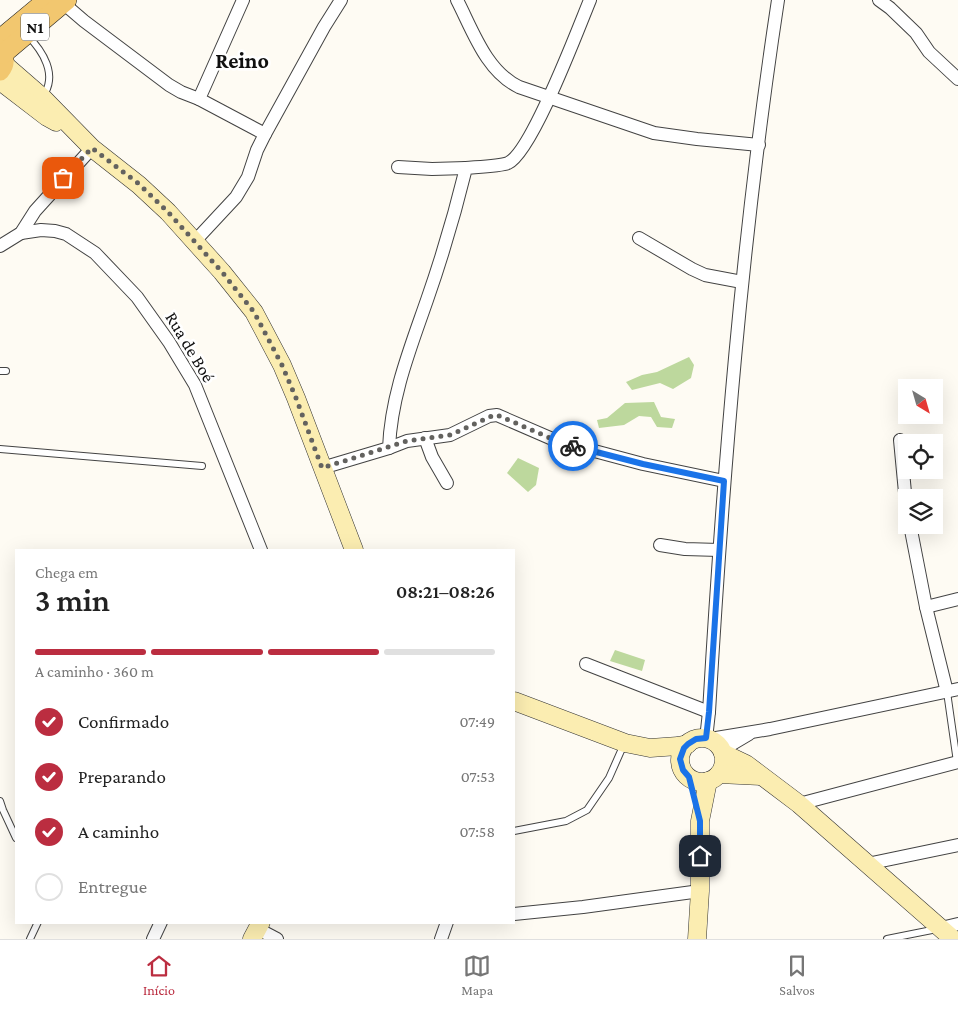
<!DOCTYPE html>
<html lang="pt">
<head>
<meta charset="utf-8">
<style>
	:root { --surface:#fff; --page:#f2f2f2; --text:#222; --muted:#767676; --line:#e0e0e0; --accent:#bb2d40 }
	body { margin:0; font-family:"Crimson Pro",serif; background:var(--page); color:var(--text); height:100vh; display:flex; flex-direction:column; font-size:19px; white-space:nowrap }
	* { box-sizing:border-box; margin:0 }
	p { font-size:16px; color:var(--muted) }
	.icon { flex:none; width:28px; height:28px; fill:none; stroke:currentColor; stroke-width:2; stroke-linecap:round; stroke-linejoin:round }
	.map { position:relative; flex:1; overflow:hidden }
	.details { position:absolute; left:15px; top:549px; width:500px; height:375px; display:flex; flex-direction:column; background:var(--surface); border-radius:0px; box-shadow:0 5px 20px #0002 }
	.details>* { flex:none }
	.needle { width:32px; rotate:143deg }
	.controls { position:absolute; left:898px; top:379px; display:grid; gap:10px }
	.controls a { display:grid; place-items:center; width:45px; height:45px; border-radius:0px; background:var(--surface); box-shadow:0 5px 20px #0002; font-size:25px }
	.pin { position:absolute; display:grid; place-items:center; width:42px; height:42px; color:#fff; margin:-21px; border-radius:10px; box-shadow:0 2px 8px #0006 }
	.courier { position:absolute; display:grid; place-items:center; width:50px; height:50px; margin:-25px; border:4px solid #1a73e8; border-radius:50%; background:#fff; color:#222; box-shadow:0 1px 6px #0007 }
	.summary em { font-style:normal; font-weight:600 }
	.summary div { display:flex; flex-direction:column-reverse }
	.summary { display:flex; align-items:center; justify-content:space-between; height:85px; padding:0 20px }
	h1 { font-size:32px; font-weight:600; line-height:38px }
	.bar { display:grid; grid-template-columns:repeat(4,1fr); gap:8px 5px; align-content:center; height:60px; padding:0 20px }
	.bar i { height:6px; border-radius:4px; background:var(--line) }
	.bar .active { background:var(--accent) }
	.bar p { grid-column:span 4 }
	ol { padding:0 20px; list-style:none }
	li { display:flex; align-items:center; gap:15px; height:55px }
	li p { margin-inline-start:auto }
	li .icon { padding:5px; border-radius:50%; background:var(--accent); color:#fff; stroke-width:4 }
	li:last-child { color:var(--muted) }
	li i { width:28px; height:28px; border:2px solid var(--line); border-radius:50% }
	.menu { display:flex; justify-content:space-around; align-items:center; height:70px; border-top:1px solid var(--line); background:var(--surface); font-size:14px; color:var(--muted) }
	.menu a { display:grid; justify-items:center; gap:2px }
	.menu .active { color:var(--accent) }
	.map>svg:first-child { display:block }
	.forest { fill:#bdd89d }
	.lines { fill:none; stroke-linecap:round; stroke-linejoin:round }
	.lane-casing { stroke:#434343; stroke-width:8 }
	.street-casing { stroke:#434343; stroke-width:14 }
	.secondary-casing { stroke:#323232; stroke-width:19 }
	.primary-casing { stroke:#212121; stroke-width:20 }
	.lane { stroke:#fff; stroke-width:6 }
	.street { stroke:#fff; stroke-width:12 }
	.secondary { stroke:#fbedb1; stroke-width:18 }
	.primary { stroke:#f2c76f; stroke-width:19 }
	.done { stroke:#63625f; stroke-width:5; stroke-dasharray:0 9 }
	.route { stroke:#1a73e8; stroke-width:6 }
	.labels { text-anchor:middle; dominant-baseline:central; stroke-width:5; stroke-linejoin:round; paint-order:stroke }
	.shield { fill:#fff; stroke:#585858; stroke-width:1 }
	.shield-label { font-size:16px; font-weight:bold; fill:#101010 }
	.street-label { font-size:18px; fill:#101010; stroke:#fff }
	.district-label { font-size:22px; font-weight:bold; fill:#101010; stroke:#fff }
</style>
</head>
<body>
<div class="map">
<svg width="958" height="939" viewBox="0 0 958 939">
	<rect width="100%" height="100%" fill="#fefbf3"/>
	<g class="forest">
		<path d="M 689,357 L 694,365 L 691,378 L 673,389 L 660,383 L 632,390 L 626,382 L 642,375 L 657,372 Z"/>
		<path d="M 654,402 L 661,417 L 675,419 L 672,428 L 657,427 L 651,417 L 639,416 L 624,425 L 599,428 L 597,420 L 607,418 L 625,403 Z"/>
		<path d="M 518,458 L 539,468 L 536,485 L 528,492 L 507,473 Z"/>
		<path d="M 615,650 L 645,660 L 642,671 L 610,661 Z"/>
	</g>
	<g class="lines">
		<defs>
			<g id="lane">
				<path d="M 27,35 C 43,51 58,75 43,96"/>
				<path d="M 0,371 L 6,371"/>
				<path d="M 0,449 L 202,466"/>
				<path d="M 947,692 L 957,762"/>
				<path d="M 0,801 L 3,810 L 16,838"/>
				<path d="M 514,831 L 566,821 L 587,810 L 609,778 L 624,744"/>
				<path d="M 30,939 L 38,922"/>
				<path d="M 887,939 L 937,929"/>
			</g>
			<g id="street">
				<path d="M 457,0 C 473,31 486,71 519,87 L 654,133 L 697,139 L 759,145"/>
				<path d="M 879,0 L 890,8 L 916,33 L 929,52 L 958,79"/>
				<path d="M 63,3 L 84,21 L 169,85 L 181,92 L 199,99"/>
				<path d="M 265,134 L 324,27 L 341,0"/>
				<path d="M 398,167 L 432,169 L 466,168"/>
				<path d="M 21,233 L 41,230 L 55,231 L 66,234 L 95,253 L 137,297 L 169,342 L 195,385 L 261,550"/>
				<path d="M 639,238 L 692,269 L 705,275 L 742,282"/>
				<path d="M 195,241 L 236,197 L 248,177 L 257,150 L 265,134 L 199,99 L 243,0"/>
				<path d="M 0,246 L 21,233 L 35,211 L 92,148"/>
				<path d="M 425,438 L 432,457 L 447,483"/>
				<path d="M 900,440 L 906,503"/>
				<path d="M 389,448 L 407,441 L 450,435 L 489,416 L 497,415 L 557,441 L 643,464 L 724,481"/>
				<path d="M 322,468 L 389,448 C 391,396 410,349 427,300 C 442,257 455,213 466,168 C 477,167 500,166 508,163 C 532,152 578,29 590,0"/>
				<path d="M 910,525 L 926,607 L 947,692"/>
				<path d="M 660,545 L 685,549 L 719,550"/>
				<path d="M 926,607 L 958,599"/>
				<path d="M 586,664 L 709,712"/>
				<path d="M 706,739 L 709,712 C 723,474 742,236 778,0"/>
				<path d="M 710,739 L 770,729 L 958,689"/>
				<path d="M 722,750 L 749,734"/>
				<path d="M 799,804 L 958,762"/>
				<path d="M 867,864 L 958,845"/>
				<path d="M 514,914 L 583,907 L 700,891"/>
				<path d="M 941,928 L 958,924"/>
				<path d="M 258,929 L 277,939"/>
				<path d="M 153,939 L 161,922"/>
				<path d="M 441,939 L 447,922"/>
			</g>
			<g id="secondary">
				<path d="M 4,64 L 42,97 L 92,148 L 139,185 L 168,212 L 222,272 L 254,312 L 282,365 L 296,398 L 354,550"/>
				<path d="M 0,81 L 47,117 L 56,122"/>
				<path d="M 514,701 L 625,743 L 650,748 L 678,746 L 688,744"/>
				<circle cx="702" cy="760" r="22"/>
				<path d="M 723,753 L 746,764 L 799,804 L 953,939"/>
				<path d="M 719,774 L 761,776"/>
				<path d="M 252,939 L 261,922"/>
				<path d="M 697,939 L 700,891 L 700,821 L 708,781"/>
			</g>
			<g id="primary">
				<path d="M 0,39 L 47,0"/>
				<path d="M 0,49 C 5,57 6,64 0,71"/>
				<path d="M 3,54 L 67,0"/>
			</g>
		</defs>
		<use href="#lane" class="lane-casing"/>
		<use href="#street" class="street-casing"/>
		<use href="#secondary" class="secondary-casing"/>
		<use href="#primary" class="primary-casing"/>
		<use href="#lane" class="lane"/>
		<use href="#street" class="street"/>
		<use href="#secondary" class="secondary"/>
		<use href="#primary" class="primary"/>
	</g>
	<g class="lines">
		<path class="done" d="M 63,178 L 92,148 L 139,184 L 168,212 L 222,272 L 254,312 L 282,365 L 296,398 L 322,468 L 407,441 L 450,435 L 494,415 L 497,415 L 557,441 L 573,446"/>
		<path class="route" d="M 573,446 L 643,464 L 724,481 L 709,712 L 706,738 L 696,739 L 688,744 L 684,748 L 680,759 L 683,770 L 689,777 L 700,821 L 700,856"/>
	</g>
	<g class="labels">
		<rect class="shield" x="21" y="13.5" width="28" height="27" rx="4"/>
		<g class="shield-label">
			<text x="35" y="27">N1</text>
		</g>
		<g class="street-label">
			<text transform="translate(190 347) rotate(59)">Rua de Boé</text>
		</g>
		<g class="district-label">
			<text x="242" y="60">Reino</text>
		</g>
	</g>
</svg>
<div class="controls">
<a><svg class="needle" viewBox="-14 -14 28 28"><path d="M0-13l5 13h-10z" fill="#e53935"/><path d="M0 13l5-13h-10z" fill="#767676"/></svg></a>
<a><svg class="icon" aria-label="locate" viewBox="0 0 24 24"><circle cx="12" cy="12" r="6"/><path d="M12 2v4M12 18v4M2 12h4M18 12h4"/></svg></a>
<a><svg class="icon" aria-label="layers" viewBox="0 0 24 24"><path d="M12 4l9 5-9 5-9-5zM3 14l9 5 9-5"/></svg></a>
</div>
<div class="pin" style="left:63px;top:178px;background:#ea580c"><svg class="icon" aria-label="bag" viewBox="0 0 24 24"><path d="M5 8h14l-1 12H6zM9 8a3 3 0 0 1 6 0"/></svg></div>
<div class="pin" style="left:700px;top:856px;background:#1f2937"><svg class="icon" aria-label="home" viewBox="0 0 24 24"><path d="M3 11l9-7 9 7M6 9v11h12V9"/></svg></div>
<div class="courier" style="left:573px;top:446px"><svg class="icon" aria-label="bike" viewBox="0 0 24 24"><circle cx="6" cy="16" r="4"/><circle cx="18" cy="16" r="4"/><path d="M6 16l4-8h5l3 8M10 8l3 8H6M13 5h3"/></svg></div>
<section class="details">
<div class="summary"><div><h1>3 min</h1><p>Chega em</p></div><em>08:21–08:26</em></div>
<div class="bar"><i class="active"></i><i class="active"></i><i class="active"></i><i></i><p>A caminho · 360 m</p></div>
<ol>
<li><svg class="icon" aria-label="check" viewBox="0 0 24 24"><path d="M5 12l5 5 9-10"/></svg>Confirmado<p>07:49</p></li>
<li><svg class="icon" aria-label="check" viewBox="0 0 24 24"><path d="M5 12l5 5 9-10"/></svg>Preparando<p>07:53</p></li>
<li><svg class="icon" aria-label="check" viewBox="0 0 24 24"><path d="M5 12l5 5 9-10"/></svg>A caminho<p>07:58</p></li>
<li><i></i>Entregue</li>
</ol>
</section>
</div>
<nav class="menu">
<a class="active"><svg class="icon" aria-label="home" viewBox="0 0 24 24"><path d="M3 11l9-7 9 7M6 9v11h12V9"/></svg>Início</a>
<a><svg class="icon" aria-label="map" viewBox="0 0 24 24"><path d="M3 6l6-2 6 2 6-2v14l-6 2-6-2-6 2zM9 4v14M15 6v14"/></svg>Mapa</a>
<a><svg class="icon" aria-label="saved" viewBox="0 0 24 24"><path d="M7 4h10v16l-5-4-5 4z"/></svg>Salvos</a>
</nav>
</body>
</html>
